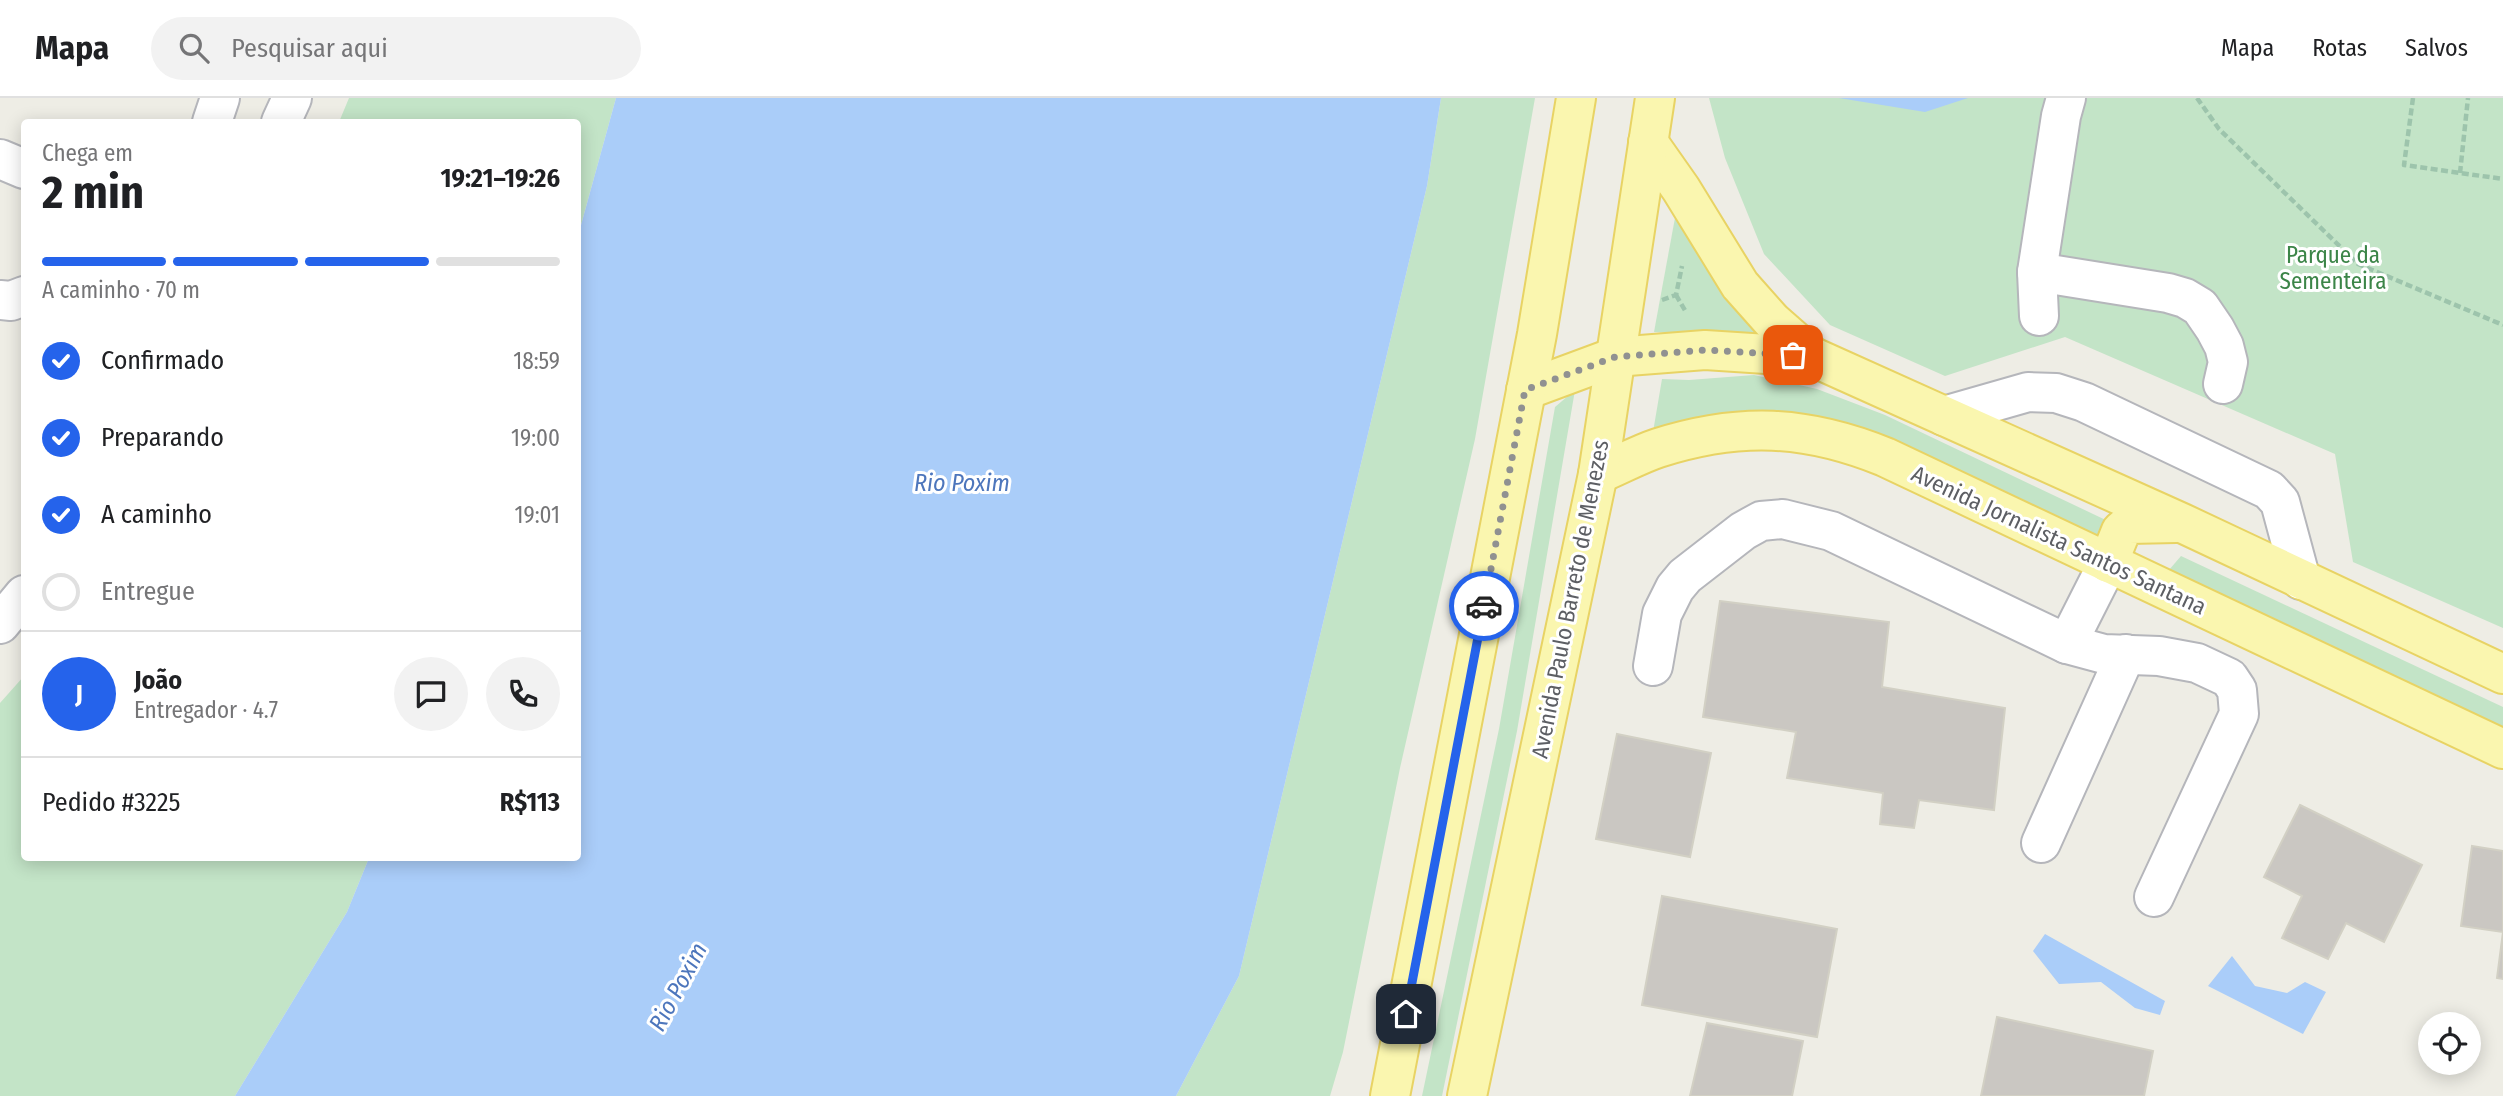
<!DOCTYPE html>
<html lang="pt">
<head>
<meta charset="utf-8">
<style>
	:root { --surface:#fff; --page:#f2f2f2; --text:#202124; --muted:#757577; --line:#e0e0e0; --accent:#2563eb }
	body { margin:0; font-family:"Fira Sans Condensed",sans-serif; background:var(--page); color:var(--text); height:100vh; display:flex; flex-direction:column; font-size:26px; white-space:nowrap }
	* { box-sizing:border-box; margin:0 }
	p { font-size:23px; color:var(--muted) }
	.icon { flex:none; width:38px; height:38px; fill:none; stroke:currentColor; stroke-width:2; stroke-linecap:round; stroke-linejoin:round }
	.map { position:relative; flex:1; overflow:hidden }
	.sheet { position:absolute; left:21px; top:21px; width:560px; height:742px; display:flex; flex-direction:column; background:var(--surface); border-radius:7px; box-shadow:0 4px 18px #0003 }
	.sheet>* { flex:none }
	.controls { position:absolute; left:2418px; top:914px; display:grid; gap:14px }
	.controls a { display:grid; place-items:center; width:63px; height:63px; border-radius:50%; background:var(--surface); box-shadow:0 4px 18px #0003; font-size:35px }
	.pin { position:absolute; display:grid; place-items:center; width:60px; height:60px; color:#fff; margin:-30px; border-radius:14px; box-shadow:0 4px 10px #0006 }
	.courier { position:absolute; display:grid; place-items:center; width:70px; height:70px; margin:-35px; border:5px solid #2563eb; border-radius:50%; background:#fff; color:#222; box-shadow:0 2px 9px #0007 }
	.overview em { font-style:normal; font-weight:700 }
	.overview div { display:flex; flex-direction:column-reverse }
	.overview { display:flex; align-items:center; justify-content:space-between; height:119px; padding:0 21px }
	h1 { font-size:46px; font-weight:700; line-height:52px }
	.bar { display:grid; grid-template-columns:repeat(4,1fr); gap:10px 7px; align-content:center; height:84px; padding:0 21px }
	.bar i { height:9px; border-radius:5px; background:var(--line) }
	.bar .selected { background:var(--accent) }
	.bar p { grid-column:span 4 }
	.line { display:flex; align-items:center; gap:18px; padding:0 21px; border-top:2px solid var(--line) }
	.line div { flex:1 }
	.round { display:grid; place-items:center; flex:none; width:74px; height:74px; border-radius:37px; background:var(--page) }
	ol { padding:0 21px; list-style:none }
	li { display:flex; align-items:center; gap:21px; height:77px }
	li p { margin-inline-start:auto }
	li .icon { padding:7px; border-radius:50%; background:var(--accent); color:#fff; stroke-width:4 }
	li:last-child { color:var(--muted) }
	li i { width:38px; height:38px; border:4px solid var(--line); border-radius:50% }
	header { display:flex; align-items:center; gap:42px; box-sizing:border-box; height:98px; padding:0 35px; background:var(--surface); border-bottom:2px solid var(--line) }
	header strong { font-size:33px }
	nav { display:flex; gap:38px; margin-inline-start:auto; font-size:24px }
	.search { width:490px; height:63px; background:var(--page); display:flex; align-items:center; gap:18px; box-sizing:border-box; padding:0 24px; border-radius:38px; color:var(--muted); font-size:26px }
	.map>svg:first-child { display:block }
	.green { fill:#c3e4c7 }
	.water { fill:#aacdf9 }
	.building { fill:#cac7c2; stroke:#d2d0c4; stroke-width:2 }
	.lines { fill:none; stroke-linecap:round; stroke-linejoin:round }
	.minor-casing { stroke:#b5b6bb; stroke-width:42 }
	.major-casing { stroke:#e8d364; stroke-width:42 }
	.path { stroke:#9dc4ac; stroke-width:4.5; stroke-dasharray:7 3.5; stroke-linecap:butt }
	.minor { stroke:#fff; stroke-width:38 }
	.major { stroke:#faf6af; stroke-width:38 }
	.done { stroke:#909191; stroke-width:7; stroke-dasharray:0 12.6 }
	.route { stroke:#2563eb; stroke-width:9 }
	.labels { text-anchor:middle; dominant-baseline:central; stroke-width:6; stroke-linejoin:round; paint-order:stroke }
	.park-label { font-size:23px; fill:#3c8548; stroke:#fff }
	.street-label { font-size:23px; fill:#5d5f64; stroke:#fff }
	.water-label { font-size:24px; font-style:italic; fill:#4d76bc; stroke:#fff }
</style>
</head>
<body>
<header>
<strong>Mapa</strong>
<div class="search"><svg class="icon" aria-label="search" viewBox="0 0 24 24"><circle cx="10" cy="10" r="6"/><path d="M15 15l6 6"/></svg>Pesquisar aqui</div>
<nav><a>Mapa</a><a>Rotas</a><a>Salvos</a></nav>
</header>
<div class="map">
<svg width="2503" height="998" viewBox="0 0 2503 998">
	<rect width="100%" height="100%" fill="#eeede5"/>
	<g class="green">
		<path d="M 349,0 L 616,0 L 578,138 L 578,24 L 339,24 Z"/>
		<path d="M 1441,0 L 1535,0 L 1475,341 L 1400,670 L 1343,954 L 1330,998 L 1176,998 L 1239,878 L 1427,88 Z"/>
		<path d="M 1709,0 L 2503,0 L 2503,530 L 2353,464 L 2335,356 L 2065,239 L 1945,278 L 1830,227 L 1764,156 L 1725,60 Z"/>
		<path d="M 1677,109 L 1766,240 L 1654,234 Z"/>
		<path d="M 1754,277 L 1817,291 L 1885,317 L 2112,425 L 2101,445 L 1896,347 L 1653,334 L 1662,281 L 1689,282 Z"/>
		<path d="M 1575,292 L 1517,633 L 1442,998 L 1422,998 L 1499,631 L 1555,309 Z"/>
		<path d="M 2181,458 L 2503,609 L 2503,630 L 2169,472 Z"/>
		<path d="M 24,578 L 24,760 L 369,760 L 347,814 L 235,998 L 0,998 L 0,605 Z"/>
	</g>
	<g class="water">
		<path d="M 616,0 L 1441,0 L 1427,88 L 1239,878 L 1176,998 L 235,998 L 347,814 L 369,760 L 578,760 L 578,138 Z"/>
		<path d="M 1839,0 L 1968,0 L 1925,14 Z"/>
		<path d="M 2045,836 L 2165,903 L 2160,917 L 2135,910 L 2101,884 L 2059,886 L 2033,853 Z"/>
		<path d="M 2232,858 L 2255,888 L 2287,895 L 2305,884 L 2326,894 L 2303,936 L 2208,888 Z"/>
	</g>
	<g class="building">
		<path d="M 1720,503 L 1889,524 L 1882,589 L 2005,610 L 1994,712 L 1919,702 L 1914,730 L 1880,726 L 1883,695 L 1787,680 L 1796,634 L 1703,619 Z"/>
		<path d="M 1617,636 L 1711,655 L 1690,759 L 1596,741 Z"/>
		<path d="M 2300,707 L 2422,767 L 2384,844 L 2346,825 L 2328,861 L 2282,840 L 2302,798 L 2264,779 Z"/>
		<path d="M 2472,748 L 2503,753 L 2503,881 L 2497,880 L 2503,834 L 2461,828 Z"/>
		<path d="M 1662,798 L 1837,831 L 1817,939 L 1642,907 Z"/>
		<path d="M 1997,919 L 2153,953 L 2144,998 L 1981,998 Z"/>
		<path d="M 1707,925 L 1803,943 L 1792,998 L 1690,998 Z"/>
	</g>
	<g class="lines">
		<defs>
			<g id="minor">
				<path d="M 212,24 L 220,0"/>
				<path d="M 281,24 L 292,0"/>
				<path d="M 0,61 L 24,71"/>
				<path d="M 2037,174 L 2168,195 L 2185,200 L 2200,209 L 2215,231 L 2224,248 L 2228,264 L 2223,286"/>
				<path d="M 0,202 L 11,203 L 24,198"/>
				<path d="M 2039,218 L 2037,174 L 2061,18 L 2066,0"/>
				<path d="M 1944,318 L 2028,294 L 2056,295 L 2084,304 L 2269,392 L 2280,404 L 2301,482"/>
				<path d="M 0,526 L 24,497"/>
				<path d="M 2067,546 L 2104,556 L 2159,558 L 2197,565 L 2229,580 L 2237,592 L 2239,616 L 2154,799"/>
				<path d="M 1653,568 L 1662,516 L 1675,490 L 1685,478 L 1743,433 L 1761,423 L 1783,421 L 1831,433 L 2067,546 L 2108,465"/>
				<path d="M 2041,745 L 2126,556"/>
			</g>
			<g id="major">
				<path d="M 1648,44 L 1681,91 L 1740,187 L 1772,223 L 1813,259 L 2182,425 L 2503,576"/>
				<path d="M 1526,292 L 1615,259 L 1705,252 L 1813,259"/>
				<path d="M 1598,376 C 1618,368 1637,357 1658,350 C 1740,324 1806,327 1885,359 L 2503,651"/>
				<path d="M 2108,465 L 2121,433 L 2129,426 L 2176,425"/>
				<path d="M 1390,998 L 1537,236 L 1576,0"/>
				<path d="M 1467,998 L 1598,376 L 1655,0"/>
			</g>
		</defs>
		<use href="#minor" class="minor-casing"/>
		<use href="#major" class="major-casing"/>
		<g class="path">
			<path d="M 2197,0 L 2219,31 L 2358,166 L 2503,227"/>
			<path d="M 2413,0 L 2404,67 L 2503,81"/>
			<path d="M 2460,75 L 2468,0"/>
			<path d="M 1676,197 L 1686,214"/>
			<path d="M 1662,202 L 1676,197 L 1682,168"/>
		</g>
		<use href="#minor" class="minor"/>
		<use href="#major" class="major"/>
	</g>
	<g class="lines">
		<path class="done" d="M 1484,508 L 1525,292 L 1615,259 L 1705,252 L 1793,257"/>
		<path class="route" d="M 1406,916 L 1484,508"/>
	</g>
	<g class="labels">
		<g class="park-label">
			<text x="2333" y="157">Parque da<tspan x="2333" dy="26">Sementeira</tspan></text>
		</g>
		<g class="street-label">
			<text transform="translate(2059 442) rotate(25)">Avenida Jornalista Santos Santana</text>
			<text transform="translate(1570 501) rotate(-79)">Avenida Paulo Barreto de Menezes</text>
		</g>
		<g class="water-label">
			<text x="962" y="385">Rio Poxim</text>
			<text transform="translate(678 889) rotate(-62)">Rio Poxim</text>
		</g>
	</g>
</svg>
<div class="controls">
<a><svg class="icon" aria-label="locate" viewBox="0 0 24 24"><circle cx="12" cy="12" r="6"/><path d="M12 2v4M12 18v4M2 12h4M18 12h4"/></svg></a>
</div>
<div class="pin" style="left:1793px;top:257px;background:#ea580c"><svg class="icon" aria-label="bag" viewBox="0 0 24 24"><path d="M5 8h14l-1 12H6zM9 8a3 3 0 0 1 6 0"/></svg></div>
<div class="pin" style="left:1406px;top:916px;background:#1f2937"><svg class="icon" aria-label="home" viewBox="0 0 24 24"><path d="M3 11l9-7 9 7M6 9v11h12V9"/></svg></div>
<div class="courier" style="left:1484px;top:508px"><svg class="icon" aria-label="car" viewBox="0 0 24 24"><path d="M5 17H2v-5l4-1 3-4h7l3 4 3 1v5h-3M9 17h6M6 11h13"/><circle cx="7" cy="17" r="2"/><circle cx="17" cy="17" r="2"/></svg></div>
<section class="sheet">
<div class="overview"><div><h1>2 min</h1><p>Chega em</p></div><em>19:21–19:26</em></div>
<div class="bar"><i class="selected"></i><i class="selected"></i><i class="selected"></i><i></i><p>A caminho · 70 m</p></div>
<ol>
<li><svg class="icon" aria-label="check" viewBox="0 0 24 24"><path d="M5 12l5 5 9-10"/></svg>Confirmado<p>18:59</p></li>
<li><svg class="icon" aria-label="check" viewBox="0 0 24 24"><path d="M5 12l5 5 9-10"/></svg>Preparando<p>19:00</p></li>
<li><svg class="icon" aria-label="check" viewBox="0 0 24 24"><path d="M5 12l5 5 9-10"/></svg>A caminho<p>19:01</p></li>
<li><i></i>Entregue</li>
</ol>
<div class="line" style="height:126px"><b class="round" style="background:var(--accent);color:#fff">J</b><div><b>João</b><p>Entregador · 4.7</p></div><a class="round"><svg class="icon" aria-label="chat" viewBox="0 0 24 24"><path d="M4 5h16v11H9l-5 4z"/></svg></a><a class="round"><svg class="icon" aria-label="phone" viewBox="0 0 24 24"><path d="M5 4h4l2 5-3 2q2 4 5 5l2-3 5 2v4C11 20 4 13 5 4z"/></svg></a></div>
<div class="line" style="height:91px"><div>Pedido #3225</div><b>R$113</b></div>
</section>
</div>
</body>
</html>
